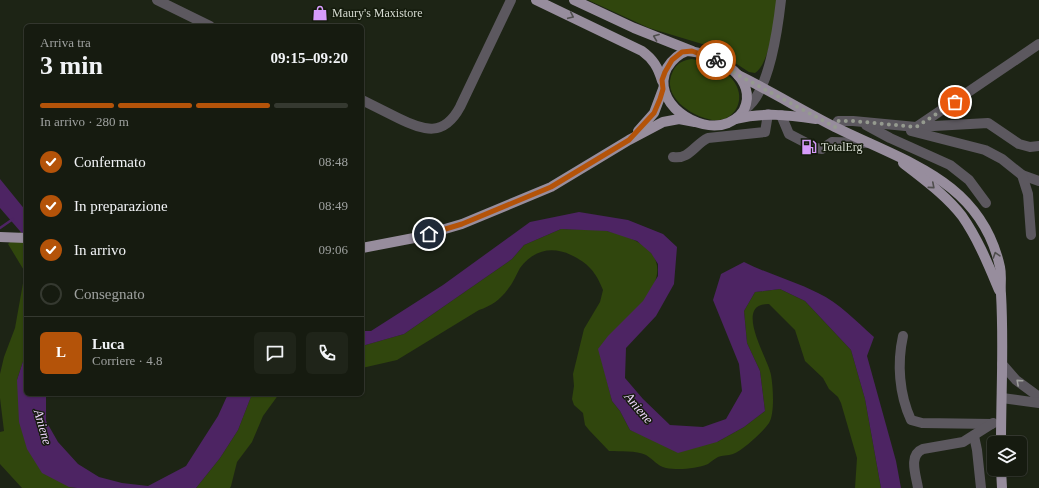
<!DOCTYPE html>
<html lang="it">
<head>
<meta charset="utf-8">
<style>
	:root { --surface:#161b10; --page:#1f2419; --text:#f1f3f6; --muted:#9ea19f; --line:#353930; --accent:#b45309 }
	body { margin:0; font-family:"Times New Roman",serif; background:var(--page); color:var(--text); height:100vh; display:flex; flex-direction:column; font-size:15px; white-space:nowrap }
	* { box-sizing:border-box; margin:0 }
	p { font-size:13px; color:var(--muted) }
	.icon { flex:none; width:22px; height:22px; fill:none; stroke:currentColor; stroke-width:2; stroke-linecap:round; stroke-linejoin:round }
	.map { position:relative; flex:1; overflow:hidden }
	.sheet { position:absolute; left:24px; top:24px; width:340px; height:372px; display:flex; flex-direction:column; background:var(--surface); border-radius:6px; box-shadow:0 1px 3px #0004,0 0 0 1px var(--line) }
	.sheet>* { flex:none }
	.fabs { position:absolute; left:987px; top:436px; display:grid; gap:8px }
	.fabs a { display:grid; place-items:center; width:40px; height:40px; border-radius:6px; background:var(--surface); box-shadow:0 1px 3px #0004,0 0 0 1px var(--line); font-size:20px }
	.pin { position:absolute; display:grid; place-items:center; width:34px; height:34px; color:#fff; margin:-17px; border:2px solid #fff; border-radius:50%; box-shadow:0 1px 4px #0007 }
	.courier { position:absolute; display:grid; place-items:center; width:40px; height:40px; margin:-20px; border:3px solid #b45309; border-radius:50%; background:#fff; color:#222; box-shadow:0 1px 5px #0007 }
	.summary em { font-style:normal; font-weight:600 }
	.summary div { display:flex; flex-direction:column-reverse }
	.summary { display:flex; align-items:center; justify-content:space-between; height:68px; padding:0 16px }
	h1 { font-size:26px; font-weight:600; line-height:30px }
	.bar { display:grid; grid-template-columns:repeat(4,1fr); gap:6px 4px; align-content:center; height:48px; padding:0 16px }
	.bar i { height:5px; border-radius:3px; background:var(--line) }
	.bar .active { background:var(--accent) }
	.bar p { grid-column:span 4 }
	.line { display:flex; align-items:center; gap:10px; padding:0 16px; border-top:1px solid var(--line) }
	.line div { flex:1 }
	.round { display:grid; place-items:center; flex:none; width:42px; height:42px; border-radius:6px; background:var(--page) }
	ol { padding:0 16px; list-style:none }
	li { display:flex; align-items:center; gap:12px; height:44px }
	li p { margin-inline-start:auto }
	li .icon { padding:4px; border-radius:50%; background:var(--accent); color:#fff; stroke-width:4 }
	li:last-child { color:var(--muted) }
	li i { width:22px; height:22px; border:2px solid var(--line); border-radius:50% }
	.map>svg:first-child { display:block }
	.green { fill:#30460d }
	.water { fill:#4d2463 }
	.lines { fill:none; stroke-linecap:round; stroke-linejoin:round }
	.stream { stroke:#4d2463; stroke-width:2.5 }
	.minor { stroke:#5c585f; stroke-width:10 }
	.major { stroke:#978d9d; stroke-width:10 }
	.oneway { stroke:#4f4e4d }
	.oneway2 { stroke:#9fa09d }
	.done { stroke:#959a8f; stroke-width:4; stroke-dasharray:0 7.2 }
	.route { stroke:#b45309; stroke-width:5 }
	.labels { text-anchor:middle; dominant-baseline:central; stroke-width:3; stroke-linejoin:round; paint-order:stroke }
	.poi-label { font-size:12px; fill:#d5dad0; stroke:#141b0c; text-anchor:start }
	.water-label { font-size:13px; font-style:italic; fill:#ecd5fb; stroke:#141b0c }
</style>
</head>
<body>
<div class="map">
<svg width="1039" height="488" viewBox="0 0 1039 488">
	<rect width="100%" height="100%" fill="#1d2415"/>
	<g class="green">
		<path d="M 588,0 L 778,0 C 775,17 770,64 755,73 L 749,72 L 709,46 L 649,28 Z"/>
		<path d="M 692,59 C 706,62 722,68 732,79 C 748,97 736,123 712,120 C 691,116 660,96 673,71 C 677,63 683,60 692,59 Z"/>
		<path d="M 561,229 C 576,230 593,228 607,231 C 649,240 675,262 643,302 C 629,319 612,331 599,349 L 612,401 L 620,411 L 630,430 L 652,439 L 717,442 L 744,427 L 765,411 L 760,371 L 747,343 L 744,311 L 755,292 L 780,289 L 805,301 L 851,350 L 865,399 L 881,488 L 855,488 L 857,458 L 841,403 L 838,397 L 829,389 L 823,378 L 805,361 L 795,330 L 769,304 C 732,303 769,360 771,375 C 773,386 775,413 769,423 C 763,432 743,450 733,454 C 728,456 722,455 718,457 C 714,459 711,462 708,464 C 696,469 678,470 666,468 C 657,466 653,459 646,455 C 636,450 620,452 609,451 L 589,430 L 585,425 L 583,413 L 574,405 L 572,399 L 574,386 L 573,374 L 584,329 L 600,302 L 603,290 C 596,272 588,263 571,255 C 552,246 533,250 520,268 C 516,275 513,283 508,289 C 500,300 491,306 479,310 L 397,360 L 362,368 L 362,346 L 404,334 L 512,259 L 524,245 Z"/>
		<path d="M 21,231 L 26,238 L 26,352 L 17,380 L 69,487 L 77,488 L 22,488 L 0,464 L 0,432 L 4,431 L 0,398 L 0,374 L 4,357 L 15,328 L 25,272 L 8,244 Z"/>
		<path d="M 252,394 L 279,394 L 263,416 L 252,442 L 237,462 L 231,486 L 230,488 L 196,488 L 220,458 L 238,430 Z"/>
	</g>
	<g class="water">
		<path d="M 0,179 L 26,211 L 26,238 L 0,208 Z"/>
		<path d="M 579,212 L 628,220 L 663,234 L 677,247 L 674,284 L 656,316 L 626,348 L 625,378 L 643,399 L 670,425 L 703,427 L 726,419 L 742,391 L 739,364 L 713,300 L 721,274 L 744,262 C 768,274 794,281 818,293 C 839,303 856,321 874,337 L 867,356 L 896,461 L 901,488 L 881,488 L 865,399 L 851,350 L 805,301 L 780,289 L 755,292 L 744,311 L 747,343 L 760,371 L 765,411 L 744,427 L 717,442 L 678,453 L 630,430 L 620,411 L 612,401 L 598,349 L 608,336 L 643,301 L 658,276 L 658,264 L 651,253 L 637,241 L 607,231 L 561,229 L 524,245 L 512,259 L 404,334 L 362,346 L 362,331 L 371,331 L 443,285 L 530,222 Z"/>
		<path d="M 26,352 L 26,394 L 46,394 L 46,421 L 58,442 L 78,464 L 99,477 L 122,483 L 148,486 L 186,466 L 218,416 L 228,394 L 252,394 L 238,430 L 220,458 L 196,488 L 77,488 L 69,487 L 42,473 L 27,449 L 19,422 L 17,380 Z"/>
	</g>
	<g class="lines">
		<path class="stream" d="M 0,228 L 13,219"/>
		<g class="minor">
			<path d="M 157,0 L 210,26"/>
			<path d="M 362,100 C 374,106 386,112 398,118 C 424,131 444,137 460,107 L 511,0"/>
			<path d="M 745,109 C 769,94 778,27 781,0"/>
			<path d="M 781,115 L 789,134 L 816,148 L 822,149 L 832,142 L 869,143"/>
			<path d="M 866,125 L 890,138 L 950,165 L 969,180 L 986,203"/>
			<path d="M 918,126 L 1039,44"/>
			<path d="M 835,127 L 838,121 L 853,121 L 916,127 L 988,123 L 1019,144 L 1030,147 L 1039,146"/>
			<path d="M 911,131 L 985,150 L 1002,159 L 1022,175 L 1039,181"/>
			<path d="M 673,157 C 689,160 695,144 708,138 L 765,132 L 768,114"/>
			<path d="M 1022,175 L 1028,194 L 1031,235"/>
			<path d="M 903,336 C 897,363 899,394 911,420 L 922,423 L 992,424"/>
			<path d="M 1002,364 L 1016,380 L 1039,397"/>
			<path d="M 1002,398 L 1039,403"/>
			<path d="M 974,436 L 977,450 L 981,488"/>
			<path d="M 918,488 C 916,475 908,455 923,449 L 963,442 L 993,423"/>
		</g>
		<g class="major">
			<path d="M 536,0 L 642,51 C 653,59 658,67 662,81"/>
			<path d="M 574,0 L 634,28 L 692,51"/>
			<path d="M 687,51 C 711,52 754,74 746,104 C 744,113 737,119 728,123 C 698,135 650,102 667,68 C 672,60 678,54 687,51 Z"/>
			<path d="M 738,75 C 771,91 803,111 837,128 C 906,162 981,181 1000,267 C 1002,276 1000,285 1001,294 C 1004,344 1001,393 1001,443"/>
			<path d="M 736,119 C 763,112 788,115 816,119"/>
			<path d="M 638,131 L 654,113 L 663,89"/>
			<path d="M 903,163 C 923,179 946,195 962,216 C 978,239 988,264 999,290"/>
			<path d="M 0,237 L 26,238"/>
			<path d="M 362,248 L 414,238 L 462,224 L 551,187 L 629,140 L 663,122 L 679,119 L 695,122"/>
			<path d="M 1001,469 L 1002,488"/>
		</g>
	</g>
	<defs><path id="oneway-chevron" d="M-2-3.5L2.5 0L-2 3.5" fill="none" stroke-width="1.6" stroke-linecap="round" stroke-linejoin="round"/></defs>
	<g class="oneway">
		<use href="#oneway-chevron" transform="translate(571 16) rotate(25)"/>
		<use href="#oneway-chevron" transform="translate(656 37) rotate(-159)"/>
		<use href="#oneway-chevron" transform="translate(932 186) rotate(41)"/>
		<use href="#oneway-chevron" transform="translate(996 255) rotate(-108)"/>
	</g>
	<use class="oneway2" href="#oneway-chevron" transform="translate(1019 382) rotate(-138)"/>
	<g class="lines">
		<path class="done" d="M 716,60 L 738,75 L 835,127 L 838,121 L 853,121 L 916,127 L 955,102"/>
		<path class="route" d="M 429,234 L 462,224 L 551,187 L 629,140 L 654,113 L 660,99 L 663,89 L 662,80 L 665,72 L 672,60 L 682,52 L 692,51 L 716,60"/>
	</g>
	<defs>
		<symbol id="shop-bare" viewBox="-9 -9 18 18"><path d="M-5-2.5h2.3a2.7 3.5 0 0 1 5.4 0H5L5.5 6h-11ZM-1.5-2.5h3a1.5 2.3 0 0 0-3 0Z" fill="#d69bfa" stroke="#141b0c" stroke-width="2.5" paint-order="stroke"/></symbol>
		<symbol id="fuel-bare" viewBox="-9 -9 18 18"><path d="M-5.5-6h7V0h2V4h1.3V-2.5L3-4.5l.8-.8L6-3V5H2.5V1h-1V6h-7ZM-4.2-4.7v3.2H.2V-4.7Z" fill="#d69bfa" stroke="#141b0c" stroke-width="2.5" paint-order="stroke"/></symbol>
	</defs>
	<g fill-rule="evenodd">
		<use href="#shop-bare" x="309" y="2" width="22" height="22"/>
		<use href="#fuel-bare" x="798" y="136" width="22" height="22"/>
	</g>
	<g class="labels">
		<g class="poi-label">
			<text x="332" y="13">Maury's Maxistore</text>
			<text x="821" y="147">TotalErg</text>
		</g>
		<g class="water-label">
			<text transform="translate(639 408) rotate(50)">Aniene</text>
			<text transform="translate(43 427) rotate(74)">Aniene</text>
		</g>
	</g>
</svg>
<div class="fabs">
<a><svg class="icon" aria-label="layers" viewBox="0 0 24 24"><path d="M12 4l9 5-9 5-9-5zM3 14l9 5 9-5"/></svg></a>
</div>
<div class="pin" style="left:955px;top:102px;background:#ea580c"><svg class="icon" aria-label="bag" viewBox="0 0 24 24"><path d="M5 8h14l-1 12H6zM9 8a3 3 0 0 1 6 0"/></svg></div>
<div class="pin" style="left:429px;top:234px;background:#1f2937"><svg class="icon" aria-label="home" viewBox="0 0 24 24"><path d="M3 11l9-7 9 7M6 9v11h12V9"/></svg></div>
<div class="courier" style="left:716px;top:60px"><svg class="icon" aria-label="bike" viewBox="0 0 24 24"><circle cx="6" cy="16" r="4"/><circle cx="18" cy="16" r="4"/><path d="M6 16l4-8h5l3 8M10 8l3 8H6M13 5h3"/></svg></div>
<section class="sheet">
<div class="summary"><div><h1>3 min</h1><p>Arriva tra</p></div><em>09:15–09:20</em></div>
<div class="bar"><i class="active"></i><i class="active"></i><i class="active"></i><i></i><p>In arrivo · 280 m</p></div>
<ol>
<li><svg class="icon" aria-label="check" viewBox="0 0 24 24"><path d="M5 12l5 5 9-10"/></svg>Confermato<p>08:48</p></li>
<li><svg class="icon" aria-label="check" viewBox="0 0 24 24"><path d="M5 12l5 5 9-10"/></svg>In preparazione<p>08:49</p></li>
<li><svg class="icon" aria-label="check" viewBox="0 0 24 24"><path d="M5 12l5 5 9-10"/></svg>In arrivo<p>09:06</p></li>
<li><i></i>Consegnato</li>
</ol>
<div class="line" style="height:72px"><b class="round" style="background:var(--accent);color:#fff">L</b><div><b>Luca</b><p>Corriere · 4.8</p></div><a class="round"><svg class="icon" aria-label="chat" viewBox="0 0 24 24"><path d="M4 5h16v11H9l-5 4z"/></svg></a><a class="round"><svg class="icon" aria-label="phone" viewBox="0 0 24 24"><path d="M5 4h4l2 5-3 2q2 4 5 5l2-3 5 2v4C11 20 4 13 5 4z"/></svg></a></div>
</section>
</div>
</body>
</html>
